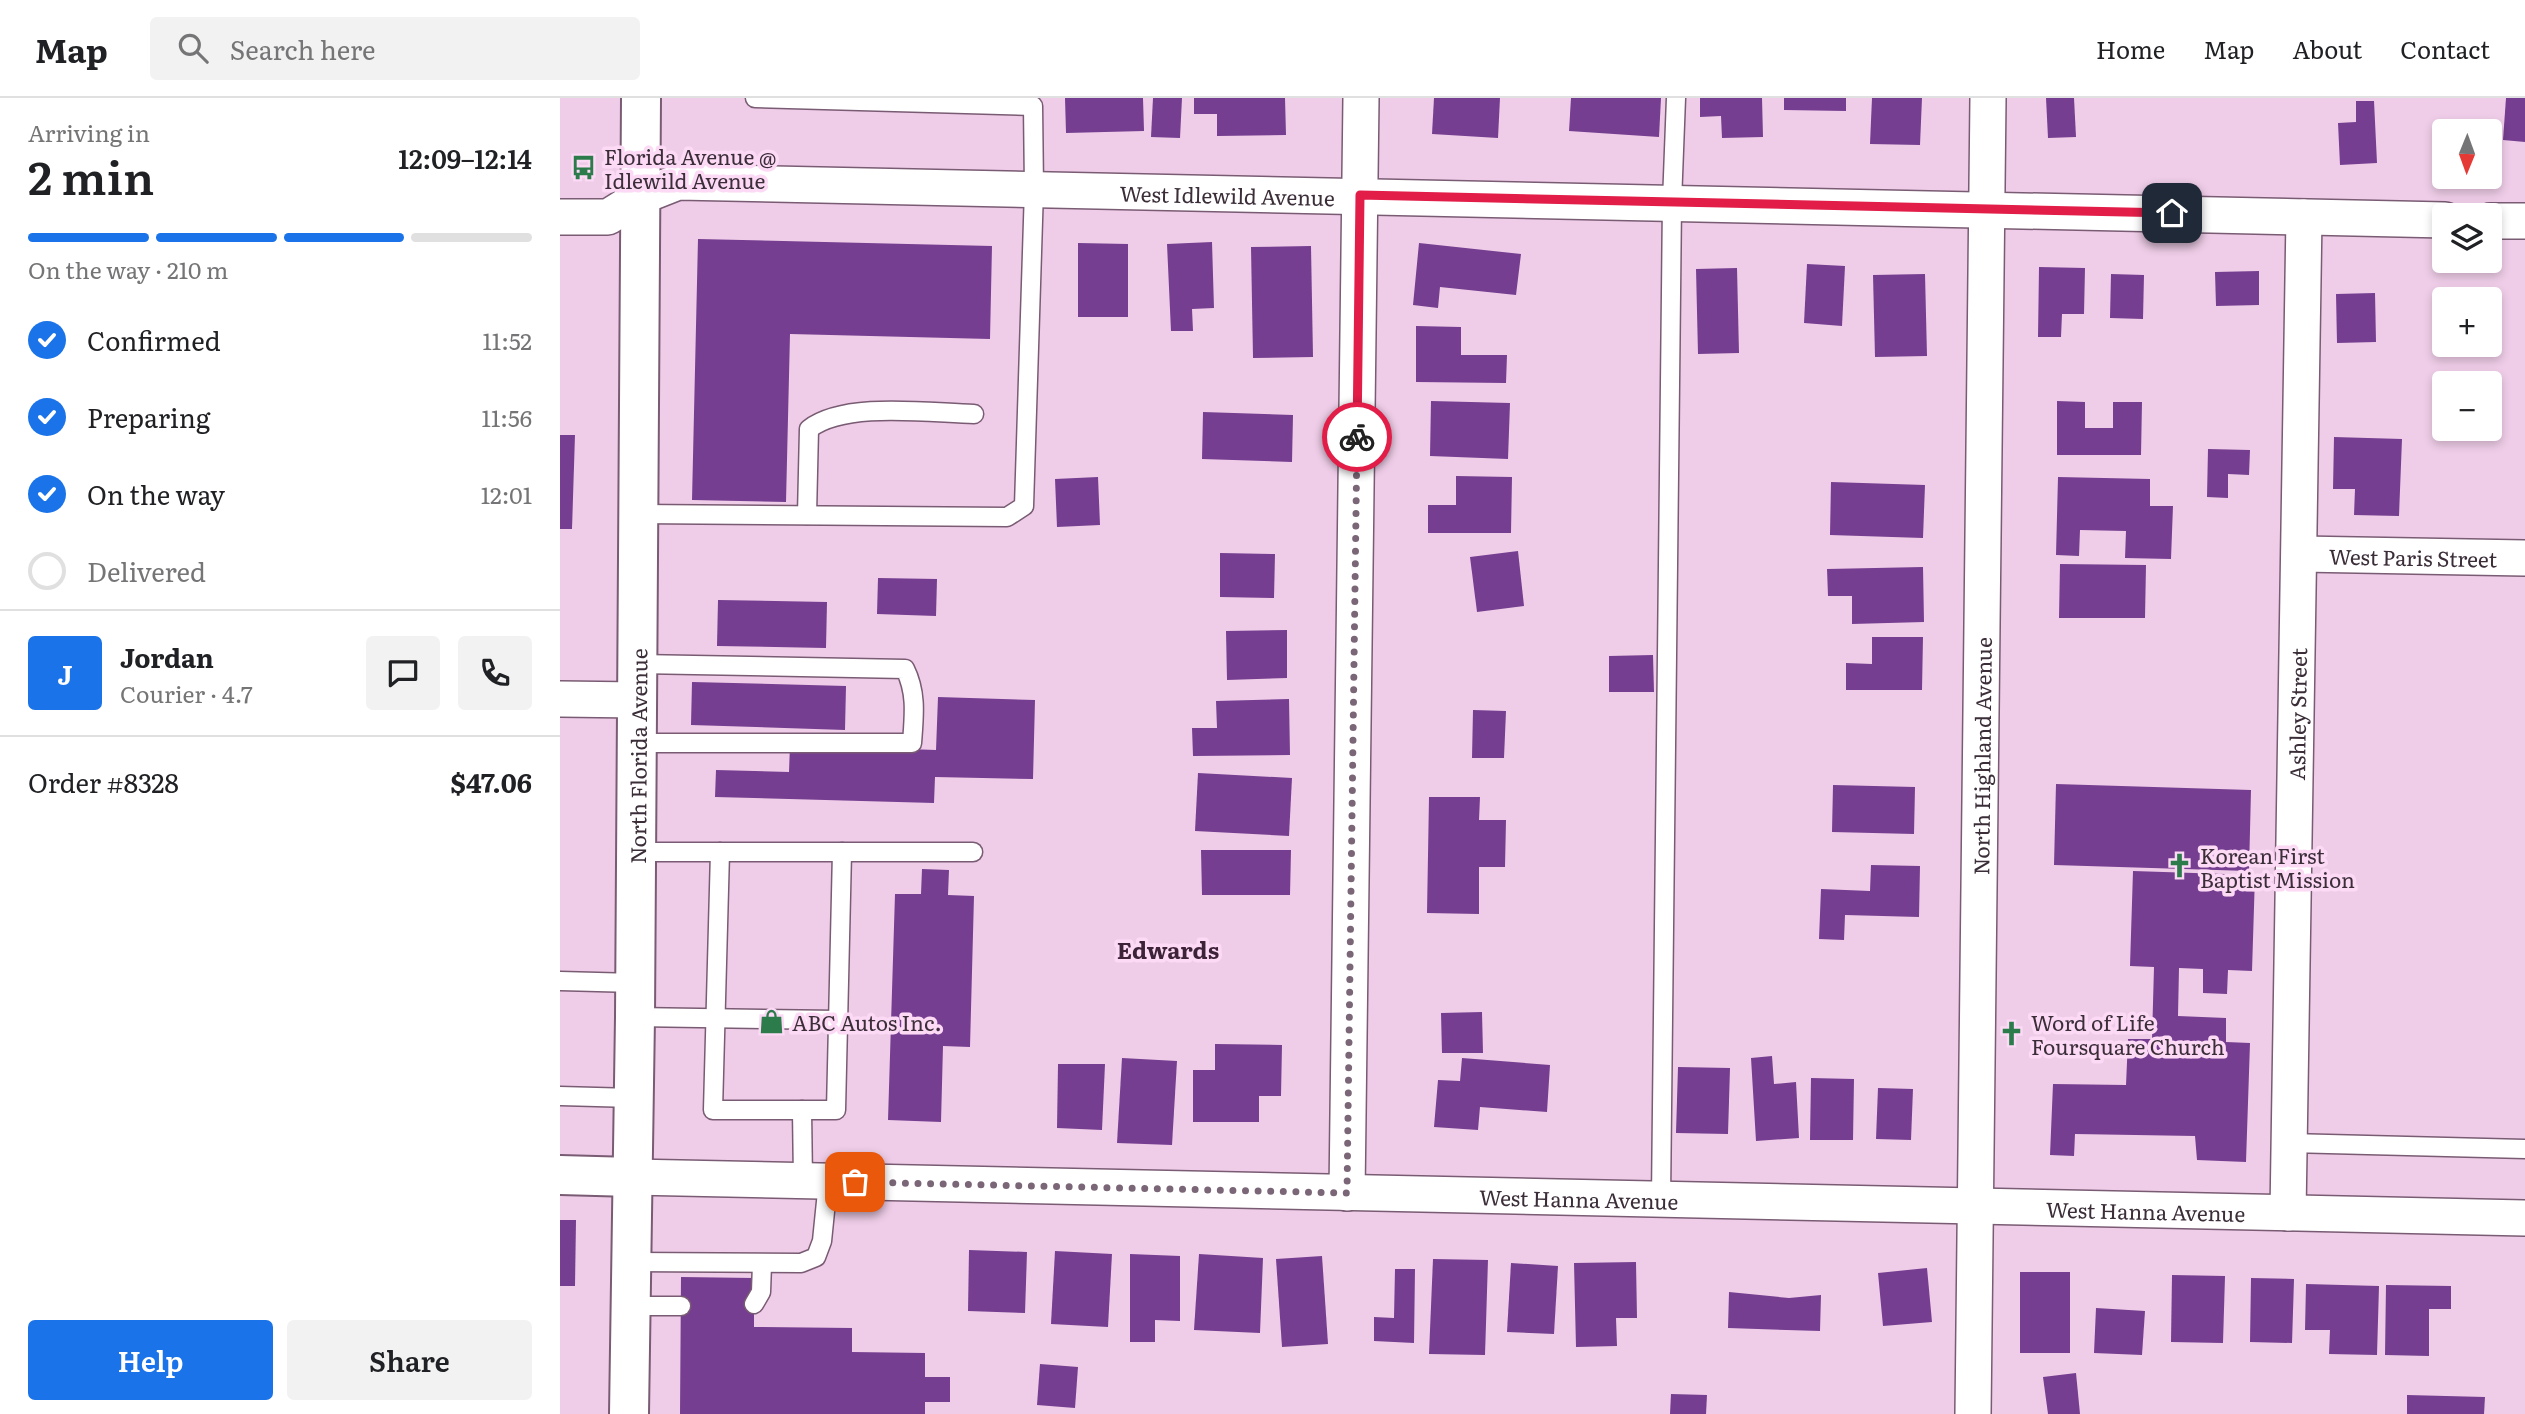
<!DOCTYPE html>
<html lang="en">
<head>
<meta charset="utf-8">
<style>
	:root { --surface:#fff; --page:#f2f2f2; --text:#202124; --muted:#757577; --line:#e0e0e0; --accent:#1a73e8 }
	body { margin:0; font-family:Literata,serif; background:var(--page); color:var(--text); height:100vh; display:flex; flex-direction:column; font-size:26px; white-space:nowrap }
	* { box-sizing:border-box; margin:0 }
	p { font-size:23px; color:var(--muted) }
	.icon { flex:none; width:38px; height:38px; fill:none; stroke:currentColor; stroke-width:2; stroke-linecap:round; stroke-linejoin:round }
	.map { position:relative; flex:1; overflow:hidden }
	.drawer { display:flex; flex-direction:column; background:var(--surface); width:560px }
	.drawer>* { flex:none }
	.needle { width:46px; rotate:181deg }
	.buttons { position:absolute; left:1872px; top:21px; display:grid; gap:14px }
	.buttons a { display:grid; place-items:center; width:70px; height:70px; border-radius:7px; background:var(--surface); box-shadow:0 4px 10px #0003; font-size:35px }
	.pin { position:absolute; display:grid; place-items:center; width:60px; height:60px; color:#fff; margin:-30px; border-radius:14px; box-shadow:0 4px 10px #0006 }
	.courier { position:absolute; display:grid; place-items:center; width:70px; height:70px; margin:-35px; border:5px solid #e11d48; border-radius:50%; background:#fff; color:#222; box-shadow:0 2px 9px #0007 }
	.head em { font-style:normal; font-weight:600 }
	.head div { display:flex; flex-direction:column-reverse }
	.head { display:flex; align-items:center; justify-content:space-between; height:119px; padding:0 28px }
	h1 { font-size:46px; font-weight:600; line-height:52px }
	.bar { display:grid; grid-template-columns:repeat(4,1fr); gap:10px 7px; align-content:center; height:84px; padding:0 28px }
	.bar i { height:9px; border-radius:5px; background:var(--line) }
	.bar .active { background:var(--accent) }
	.bar p { grid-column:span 4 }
	.line { display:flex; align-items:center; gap:18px; padding:0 28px; border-top:2px solid var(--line) }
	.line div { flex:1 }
	.round { display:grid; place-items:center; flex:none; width:74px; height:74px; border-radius:7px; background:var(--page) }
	ol { padding:0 28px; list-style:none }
	li { display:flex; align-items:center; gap:21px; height:77px }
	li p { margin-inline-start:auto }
	li .icon { padding:7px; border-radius:50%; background:var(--accent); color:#fff; stroke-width:4 }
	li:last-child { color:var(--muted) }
	li i { width:38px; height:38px; border:4px solid var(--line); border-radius:50% }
	.action { display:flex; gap:14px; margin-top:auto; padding:14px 28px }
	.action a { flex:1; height:80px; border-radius:7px; background:var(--accent); color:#fff; font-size:28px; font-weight:600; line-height:80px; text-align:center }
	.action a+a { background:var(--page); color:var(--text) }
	header { display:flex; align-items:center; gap:42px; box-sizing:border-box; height:98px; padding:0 35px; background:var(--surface); border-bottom:2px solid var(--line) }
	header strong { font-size:33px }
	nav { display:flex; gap:38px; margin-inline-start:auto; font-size:24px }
	.search { width:490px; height:63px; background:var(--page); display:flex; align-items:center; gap:18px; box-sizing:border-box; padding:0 24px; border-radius:7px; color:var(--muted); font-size:26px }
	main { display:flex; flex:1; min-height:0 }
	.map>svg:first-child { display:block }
	.building { fill:#753e90 }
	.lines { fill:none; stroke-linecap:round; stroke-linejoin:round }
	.service-casing { stroke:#795b73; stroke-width:21 }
	.minor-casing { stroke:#795b73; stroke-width:38 }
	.tertiary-casing { stroke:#795b73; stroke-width:42 }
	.primary-casing { stroke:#795b73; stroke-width:42 }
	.service { stroke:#fff; stroke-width:18 }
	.minor { stroke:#fff; stroke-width:35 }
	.tertiary { stroke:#fff; stroke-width:38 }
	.primary { stroke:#fff; stroke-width:38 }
	.done { stroke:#7a6676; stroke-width:7; stroke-dasharray:0 12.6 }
	.route { stroke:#e11d48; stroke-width:9 }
	.labels { text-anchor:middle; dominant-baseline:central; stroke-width:7; stroke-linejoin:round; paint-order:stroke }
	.poi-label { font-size:21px; fill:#3b2e39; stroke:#fcdaf5; text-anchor:start }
	.street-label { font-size:21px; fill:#3b2e39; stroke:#fcdaf5 }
	.neighbourhood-label { font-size:23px; font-weight:bold; fill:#3d2338; stroke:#fcdaf5 }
</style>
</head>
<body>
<header>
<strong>Map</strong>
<div class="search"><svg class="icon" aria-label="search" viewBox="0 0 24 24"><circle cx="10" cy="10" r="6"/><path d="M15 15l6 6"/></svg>Search here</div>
<nav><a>Home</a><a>Map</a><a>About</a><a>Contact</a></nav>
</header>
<main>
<section class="drawer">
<div class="head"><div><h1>2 min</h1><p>Arriving in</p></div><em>12:09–12:14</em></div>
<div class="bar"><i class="active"></i><i class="active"></i><i class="active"></i><i></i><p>On the way · 210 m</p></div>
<ol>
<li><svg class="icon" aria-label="check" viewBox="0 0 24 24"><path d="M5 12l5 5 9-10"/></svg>Confirmed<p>11:52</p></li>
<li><svg class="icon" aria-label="check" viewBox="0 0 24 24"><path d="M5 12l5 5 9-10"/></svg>Preparing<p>11:56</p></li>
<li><svg class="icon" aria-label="check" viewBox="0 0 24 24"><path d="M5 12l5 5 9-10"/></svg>On the way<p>12:01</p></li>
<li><i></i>Delivered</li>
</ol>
<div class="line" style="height:126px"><b class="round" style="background:var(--accent);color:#fff">J</b><div><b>Jordan</b><p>Courier · 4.7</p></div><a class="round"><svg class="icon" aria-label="chat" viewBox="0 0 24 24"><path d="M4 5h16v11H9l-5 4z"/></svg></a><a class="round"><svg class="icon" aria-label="phone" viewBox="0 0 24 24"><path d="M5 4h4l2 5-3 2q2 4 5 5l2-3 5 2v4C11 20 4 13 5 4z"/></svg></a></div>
<div class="line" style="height:91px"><div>Order #8328</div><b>$47.06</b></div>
<div class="action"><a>Help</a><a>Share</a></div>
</section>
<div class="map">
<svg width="1965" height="1316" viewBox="0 0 1965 1316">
	<rect width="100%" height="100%" fill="#efcde8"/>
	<g class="building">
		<path d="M 505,0 L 583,0 L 584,33 L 506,35 Z"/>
		<path d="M 593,0 L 622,0 L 620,40 L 591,39 Z"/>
		<path d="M 634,0 L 725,0 L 726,37 L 657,38 L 657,16 L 634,16 Z"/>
		<path d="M 874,0 L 940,0 L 938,40 L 872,36 Z"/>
		<path d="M 1011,0 L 1101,0 L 1099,39 L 1009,33 Z"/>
		<path d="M 1140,0 L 1202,0 L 1203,39 L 1162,40 L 1161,18 L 1140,19 Z"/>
		<path d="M 1224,0 L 1286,0 L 1286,13 L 1224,12 Z"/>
		<path d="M 1312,0 L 1362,0 L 1360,47 L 1310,46 Z"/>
		<path d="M 1486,0 L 1514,0 L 1516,39 L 1488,40 Z"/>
		<path d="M 1946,0 L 1965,0 L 1965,44 L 1943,42 Z"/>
		<path d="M 1796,3 L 1814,3 L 1817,65 L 1780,67 L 1778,25 L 1796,24 Z"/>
		<path d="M 138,141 L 432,148 L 430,241 L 230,236 L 226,404 L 132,402 Z"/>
		<path d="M 652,144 L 654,210 L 632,211 L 633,233 L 611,233 L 607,146 Z"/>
		<path d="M 518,145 L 568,146 L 568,219 L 518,219 Z"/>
		<path d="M 859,145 L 961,156 L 956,197 L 880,189 L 878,210 L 853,207 Z"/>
		<path d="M 751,148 L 753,259 L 693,260 L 691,149 Z"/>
		<path d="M 1247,166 L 1285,168 L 1282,228 L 1244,225 Z"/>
		<path d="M 1479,169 L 1525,170 L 1524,216 L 1502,216 L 1501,239 L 1478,239 Z"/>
		<path d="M 1177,170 L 1179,255 L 1138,256 L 1136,171 Z"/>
		<path d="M 1699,173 L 1699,207 L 1656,208 L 1655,174 Z"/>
		<path d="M 1365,176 L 1367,258 L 1315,259 L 1313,177 Z"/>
		<path d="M 1551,176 L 1584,177 L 1583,221 L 1550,220 Z"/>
		<path d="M 1815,195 L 1816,244 L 1777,245 L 1776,196 Z"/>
		<path d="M 856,228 L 901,229 L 901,257 L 947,257 L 946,285 L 856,284 Z"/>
		<path d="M 871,303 L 950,305 L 948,361 L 870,358 Z"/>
		<path d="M 1497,303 L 1525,304 L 1525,330 L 1553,330 L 1553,304 L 1582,304 L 1581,357 L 1497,357 Z"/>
		<path d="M 643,314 L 733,317 L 732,364 L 642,361 Z"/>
		<path d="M 0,337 L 15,337 L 12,431 L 0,431 Z"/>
		<path d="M 1774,339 L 1842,341 L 1839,418 L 1794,417 L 1795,391 L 1773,391 Z"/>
		<path d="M 1648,351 L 1690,352 L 1689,377 L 1668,376 L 1668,400 L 1647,399 Z"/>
		<path d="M 896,378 L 952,379 L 951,435 L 868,435 L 868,407 L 896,407 Z"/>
		<path d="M 538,379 L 540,427 L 497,429 L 495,381 Z"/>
		<path d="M 1498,379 L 1590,381 L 1590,408 L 1613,408 L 1611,461 L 1565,460 L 1566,433 L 1520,432 L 1519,458 L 1496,457 Z"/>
		<path d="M 1271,384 L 1365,387 L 1363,440 L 1270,437 Z"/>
		<path d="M 958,453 L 964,508 L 917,514 L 910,459 Z"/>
		<path d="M 660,455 L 715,456 L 714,500 L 660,499 Z"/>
		<path d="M 1500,466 L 1586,467 L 1585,520 L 1499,520 Z"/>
		<path d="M 1363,469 L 1364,524 L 1292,526 L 1292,498 L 1268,498 L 1267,471 Z"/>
		<path d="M 318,480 L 377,481 L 376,518 L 317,516 Z"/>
		<path d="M 158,502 L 267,504 L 266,550 L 157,548 Z"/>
		<path d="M 727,532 L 727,580 L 667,582 L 666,533 Z"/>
		<path d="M 1312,539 L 1363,539 L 1362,592 L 1286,592 L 1286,565 L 1312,566 Z"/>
		<path d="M 1093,557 L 1094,594 L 1049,594 L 1049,558 Z"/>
		<path d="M 132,584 L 286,588 L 285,632 L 131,627 Z"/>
		<path d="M 378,599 L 475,602 L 473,681 L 375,679 L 374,705 L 155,699 L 156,672 L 229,674 L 230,647 L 376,652 Z"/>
		<path d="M 729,601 L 730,657 L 633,658 L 632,630 L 657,630 L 656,603 Z"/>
		<path d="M 913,612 L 946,613 L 944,660 L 912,660 Z"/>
		<path d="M 638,675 L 732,680 L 729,738 L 635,733 Z"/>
		<path d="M 1496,686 L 1691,692 L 1689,773 L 1494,767 Z"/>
		<path d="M 1273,687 L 1355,689 L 1354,736 L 1272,734 Z"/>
		<path d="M 869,699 L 920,699 L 919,722 L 946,722 L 945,769 L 919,769 L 919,816 L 867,815 Z"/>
		<path d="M 641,752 L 731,752 L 730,797 L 642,797 Z"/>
		<path d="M 1311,767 L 1360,768 L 1359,819 L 1285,817 L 1284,842 L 1259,841 L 1261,791 L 1310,793 Z"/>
		<path d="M 362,771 L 389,772 L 388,797 L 414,798 L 410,949 L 383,948 L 381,1024 L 328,1022 L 335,796 L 361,796 Z"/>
		<path d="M 1573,773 L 1695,777 L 1692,873 L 1668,872 L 1667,896 L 1643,895 L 1643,871 L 1619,870 L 1618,918 L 1666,920 L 1666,944 L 1690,945 L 1686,1064 L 1637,1062 L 1635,1038 L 1515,1036 L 1514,1058 L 1490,1057 L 1493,986 L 1566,987 L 1568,941 L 1592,941 L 1594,869 L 1570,868 Z"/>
		<path d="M 922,914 L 923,955 L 882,955 L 881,915 Z"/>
		<path d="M 655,946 L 722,947 L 721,998 L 699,998 L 699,1024 L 633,1024 L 633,972 L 655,972 Z"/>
		<path d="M 1212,958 L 1214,986 L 1236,984 L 1239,1040 L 1196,1043 L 1191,960 Z"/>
		<path d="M 562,960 L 617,963 L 612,1047 L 557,1045 Z"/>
		<path d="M 902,960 L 990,967 L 987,1014 L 920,1009 L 918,1032 L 874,1029 L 878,982 L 900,983 Z"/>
		<path d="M 498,966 L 545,966 L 542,1032 L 497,1030 Z"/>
		<path d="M 1118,969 L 1170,970 L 1168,1036 L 1116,1035 Z"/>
		<path d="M 1251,980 L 1294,981 L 1293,1042 L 1250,1042 Z"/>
		<path d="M 1318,990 L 1353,991 L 1351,1042 L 1316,1041 Z"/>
		<path d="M 0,1122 L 16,1122 L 15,1188 L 0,1188 Z"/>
		<path d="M 409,1152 L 467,1154 L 465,1215 L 408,1213 Z"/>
		<path d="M 495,1153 L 552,1156 L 548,1229 L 491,1226 Z"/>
		<path d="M 570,1156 L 620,1158 L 620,1223 L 595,1222 L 595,1244 L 570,1244 Z"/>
		<path d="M 639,1156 L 703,1160 L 700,1235 L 634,1232 Z"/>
		<path d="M 762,1158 L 768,1246 L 722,1249 L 716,1161 Z"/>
		<path d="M 873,1161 L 928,1162 L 925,1257 L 869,1256 Z"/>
		<path d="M 1076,1164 L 1077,1220 L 1056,1220 L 1057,1248 L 1016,1249 L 1014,1165 Z"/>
		<path d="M 951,1165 L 998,1168 L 994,1236 L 947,1234 Z"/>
		<path d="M 1367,1170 L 1372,1224 L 1323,1228 L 1318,1175 Z"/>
		<path d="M 835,1171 L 855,1171 L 854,1245 L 814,1243 L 814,1219 L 834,1220 Z"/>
		<rect x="1460" y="1174" width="50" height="81"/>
		<path d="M 1612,1177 L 1665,1178 L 1663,1245 L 1611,1244 Z"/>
		<path d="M 121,1179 L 194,1180 L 194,1229 L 292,1230 L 292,1254 L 365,1255 L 365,1279 L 390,1279 L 390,1304 L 365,1304 L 365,1316 L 120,1316 Z"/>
		<path d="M 1691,1180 L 1734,1181 L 1732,1245 L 1690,1244 Z"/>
		<path d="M 1746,1186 L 1819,1188 L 1817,1257 L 1769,1256 L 1770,1232 L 1745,1232 Z"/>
		<path d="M 1826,1187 L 1891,1188 L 1891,1211 L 1869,1211 L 1869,1258 L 1825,1257 Z"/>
		<path d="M 1169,1194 L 1229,1200 L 1261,1197 L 1260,1233 L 1168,1230 Z"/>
		<path d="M 1536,1210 L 1585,1213 L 1582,1257 L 1534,1255 Z"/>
		<path d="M 480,1266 L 518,1269 L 515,1310 L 477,1307 Z"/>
		<path d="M 1516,1275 L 1520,1316 L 1488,1316 L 1483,1279 Z"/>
		<path d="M 1111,1296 L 1147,1297 L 1146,1316 L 1110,1316 Z"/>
		<path d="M 1847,1297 L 1925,1299 L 1924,1316 L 1847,1316 Z"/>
	</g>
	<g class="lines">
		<defs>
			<g id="service">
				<path d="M 78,416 L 447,419 L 464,408 L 474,91 L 473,8 L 195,0"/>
				<path d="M 247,417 L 249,331 C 285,303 369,315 414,316"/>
				<path d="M 77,645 L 352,645 C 354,618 357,595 345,571 L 78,566"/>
				<path d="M 76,754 L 413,754"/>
				<path d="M 160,754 L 153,1012 L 276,1012 L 282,754"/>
				<path d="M 0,883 L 75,885"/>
				<path d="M 75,919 L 278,922"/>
				<path d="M 0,998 L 73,1000"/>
				<path d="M 242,1012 L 243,1083"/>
				<path d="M 1729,1045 L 1965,1051"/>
				<path d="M 1101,1101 L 1112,104 L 1116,0"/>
				<path d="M 70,1164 L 241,1165 L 256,1159 L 262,1143 L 268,1084"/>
				<path d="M 194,1206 L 201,1194 L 202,1166"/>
				<path d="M 70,1208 L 121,1208"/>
			</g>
			<g id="minor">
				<path id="s1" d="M 0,119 L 48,119 L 80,99 L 118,84 L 1885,122"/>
				<path d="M 1930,123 L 1965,123"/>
				<path id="s2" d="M 1741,456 L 1965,460"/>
				<path d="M 0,601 L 78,602"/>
				<path id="s3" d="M 72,1079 L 1965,1120"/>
				<path d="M 787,1095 L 801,0"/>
				<path id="s4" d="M 1728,1115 L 1744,119"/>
				<path id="s5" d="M 1413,1316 L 1428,0"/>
			</g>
			<path id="tertiary" d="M 0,1077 L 72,1079"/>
			<g id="primary">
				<path id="s6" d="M 69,1316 L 75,919 L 81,0"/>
			</g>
		</defs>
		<use href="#service" class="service-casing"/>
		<use href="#minor" class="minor-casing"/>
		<use href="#tertiary" class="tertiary-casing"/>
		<use href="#primary" class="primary-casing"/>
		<use href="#service" class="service"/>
		<use href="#minor" class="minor"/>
		<use href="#tertiary" class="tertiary"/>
		<use href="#primary" class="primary"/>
	</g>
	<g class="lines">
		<path class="done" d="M 295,1084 L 787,1095 L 797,339"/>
		<path class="route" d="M 797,339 L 800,97 L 1612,115"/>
	</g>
	<defs>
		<symbol id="bus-bare" viewBox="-9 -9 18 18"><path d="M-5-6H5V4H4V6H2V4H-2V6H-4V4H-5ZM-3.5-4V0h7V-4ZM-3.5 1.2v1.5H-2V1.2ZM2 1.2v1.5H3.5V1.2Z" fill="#2c7b4b" stroke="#fcdaf5" stroke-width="2.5" paint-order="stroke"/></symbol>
		<symbol id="church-bare" viewBox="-9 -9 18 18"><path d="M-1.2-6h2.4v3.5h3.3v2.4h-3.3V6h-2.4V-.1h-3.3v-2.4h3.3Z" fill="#2c7b4b" stroke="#fcdaf5" stroke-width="2.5" paint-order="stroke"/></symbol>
		<symbol id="shop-bare" viewBox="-9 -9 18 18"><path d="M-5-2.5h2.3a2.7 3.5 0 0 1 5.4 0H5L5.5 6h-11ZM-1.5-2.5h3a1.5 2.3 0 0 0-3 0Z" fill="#2c7b4b" stroke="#fcdaf5" stroke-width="2.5" paint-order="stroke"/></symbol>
	</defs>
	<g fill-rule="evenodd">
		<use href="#bus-bare" x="6" y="52" width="35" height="35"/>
		<use href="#church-bare" x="1602" y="750" width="35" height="35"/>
		<use href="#shop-bare" x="194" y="906" width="35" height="35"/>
		<use href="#church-bare" x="1434" y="918" width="35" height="35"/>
	</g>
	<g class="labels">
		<g class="poi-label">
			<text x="44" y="57">Florida Avenue @<tspan x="44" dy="24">Idlewild Avenue</tspan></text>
			<text x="1640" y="756">Korean First<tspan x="1640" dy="24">Baptist Mission</tspan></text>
			<text x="232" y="923">ABC Autos Inc.</text>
			<text x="1471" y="923">Word of Life<tspan x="1471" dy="24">Foursquare Church</tspan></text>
		</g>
		<g class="street-label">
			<text stroke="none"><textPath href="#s1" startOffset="676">West Idlewild Avenue</textPath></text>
			<text stroke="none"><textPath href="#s2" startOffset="112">West Paris Street</textPath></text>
			<text stroke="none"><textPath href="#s4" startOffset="499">Ashley Street</textPath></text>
			<text stroke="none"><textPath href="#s6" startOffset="658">North Florida Avenue</textPath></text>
			<text stroke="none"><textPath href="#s5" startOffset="658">North Highland Avenue</textPath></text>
			<text stroke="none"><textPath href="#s3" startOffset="947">West Hanna Avenue</textPath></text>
			<text stroke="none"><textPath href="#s3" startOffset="1514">West Hanna Avenue</textPath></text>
		</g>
		<g class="neighbourhood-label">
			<text x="608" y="851">Edwards</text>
		</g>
	</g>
</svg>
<div class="buttons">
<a><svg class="needle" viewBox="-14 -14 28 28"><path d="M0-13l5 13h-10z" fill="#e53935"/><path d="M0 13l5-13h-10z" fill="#757577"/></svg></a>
<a><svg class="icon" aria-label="layers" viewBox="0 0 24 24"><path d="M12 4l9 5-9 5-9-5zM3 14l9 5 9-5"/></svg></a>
<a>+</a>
<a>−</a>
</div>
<div class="pin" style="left:295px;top:1084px;background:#ea580c"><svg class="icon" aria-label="bag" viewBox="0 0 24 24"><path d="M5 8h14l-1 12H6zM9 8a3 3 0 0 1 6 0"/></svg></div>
<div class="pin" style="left:1612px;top:115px;background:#1f2937"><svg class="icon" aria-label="home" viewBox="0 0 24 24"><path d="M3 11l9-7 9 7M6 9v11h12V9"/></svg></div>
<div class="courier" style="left:797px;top:339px"><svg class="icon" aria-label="bike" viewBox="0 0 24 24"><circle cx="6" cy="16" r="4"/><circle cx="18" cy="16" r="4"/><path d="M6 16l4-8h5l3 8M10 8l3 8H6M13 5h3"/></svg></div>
</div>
</main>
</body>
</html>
